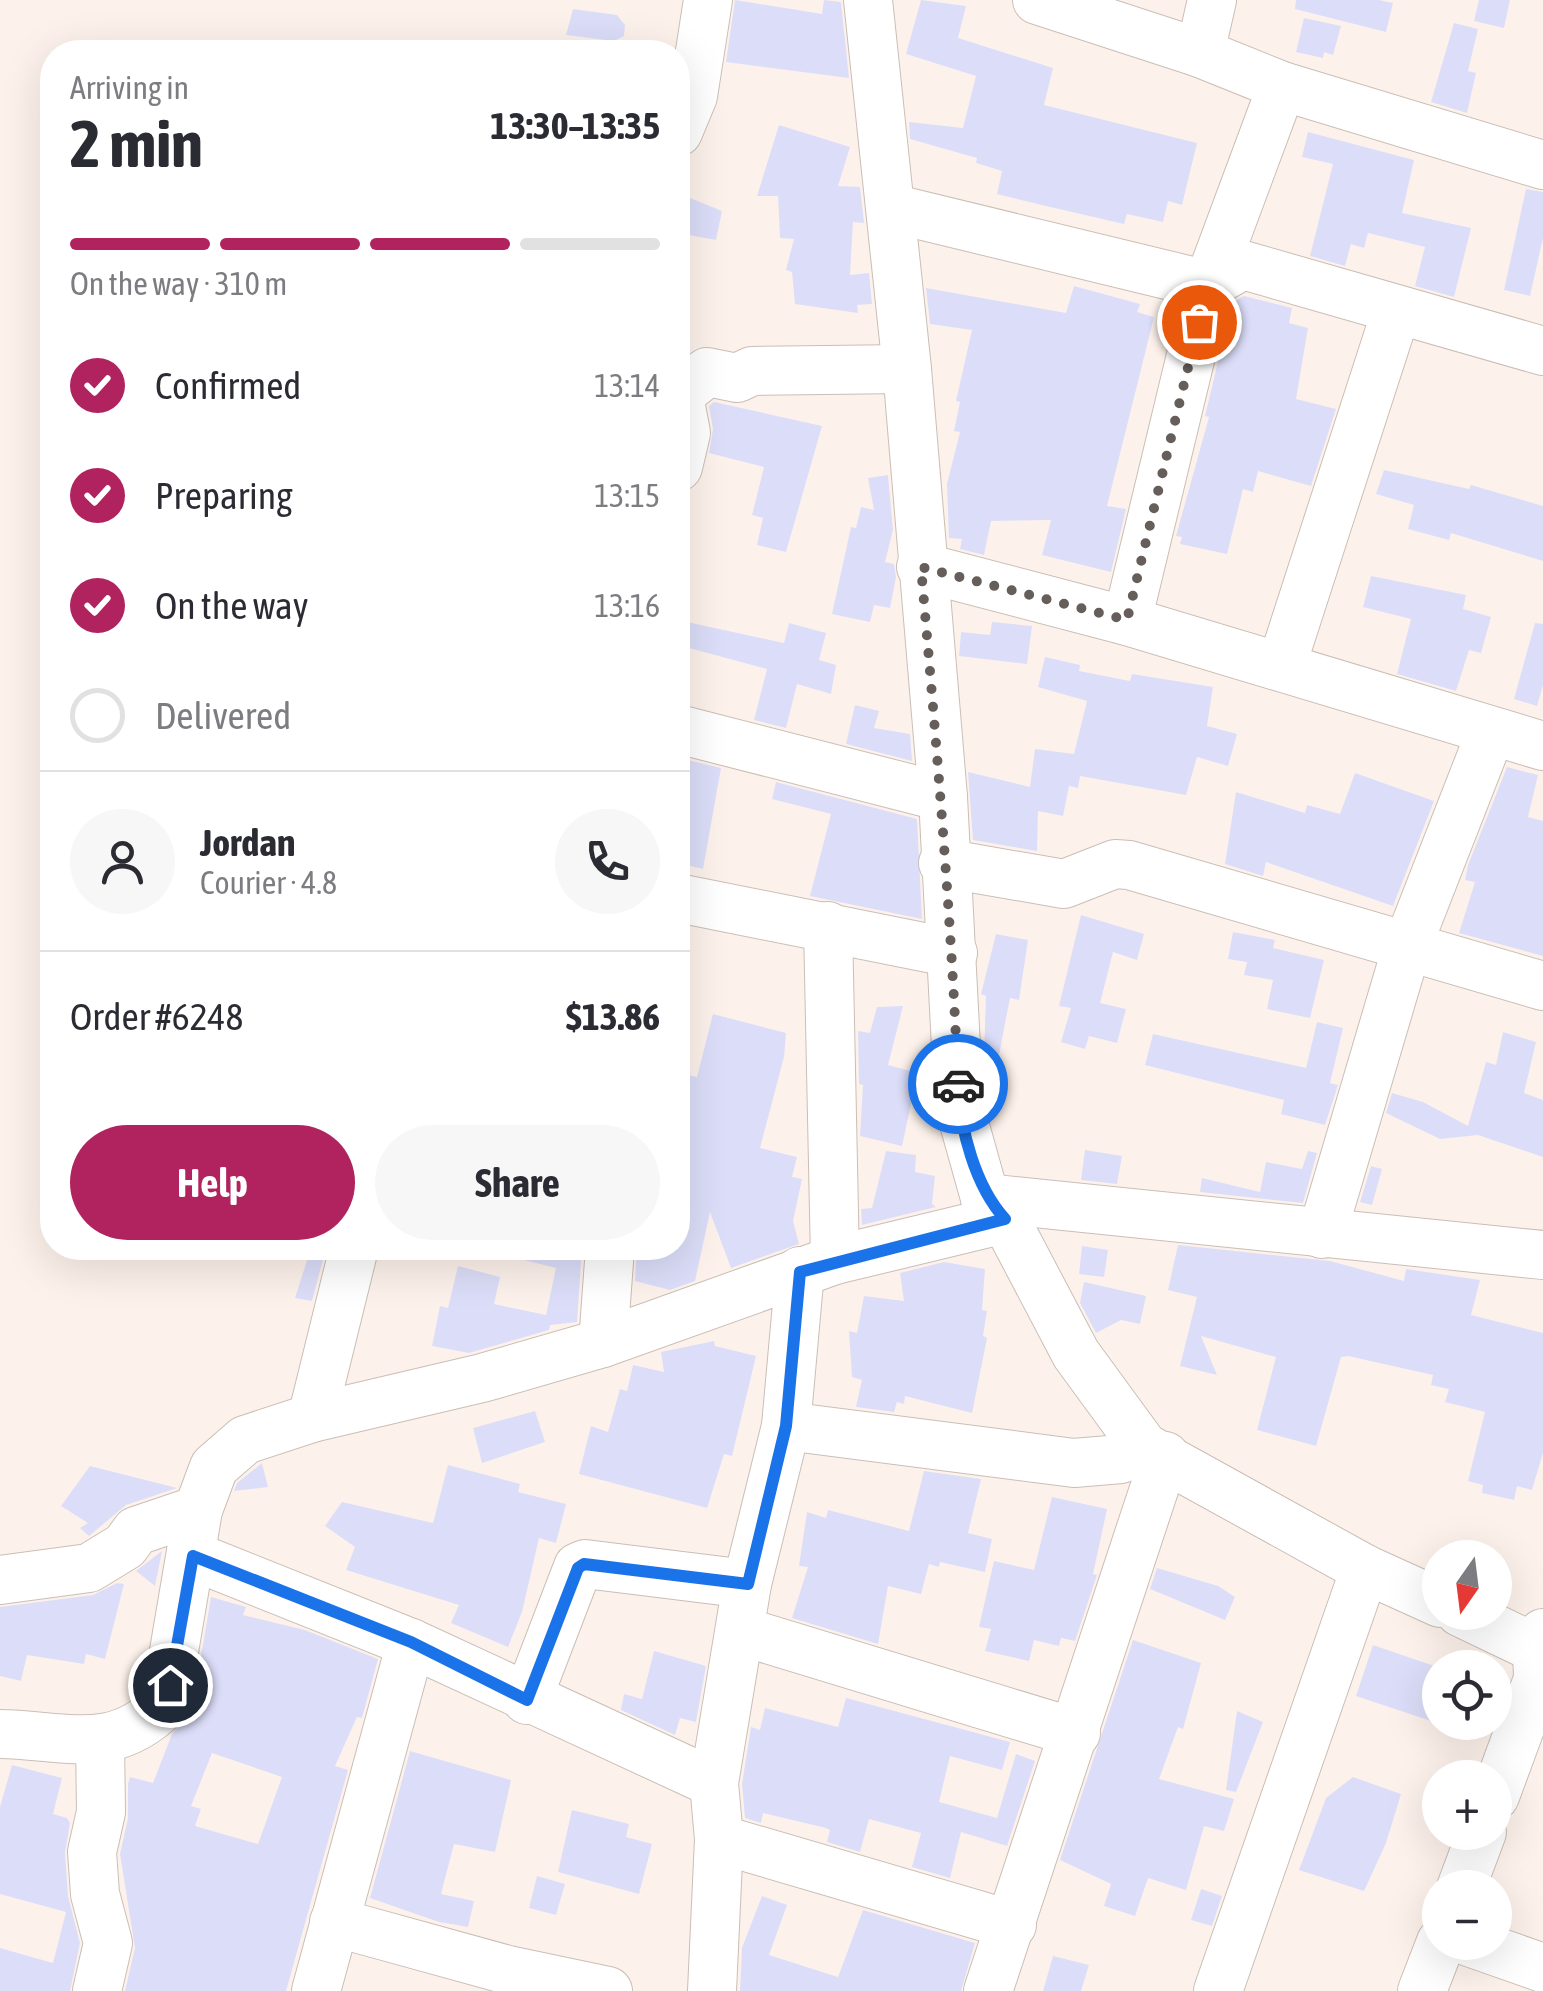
<!DOCTYPE html>
<html lang="en">
<head>
<meta charset="utf-8">
<style>
	:root { --surface:#fff; --page:#f7f7f7; --text:#2b2b33; --muted:#7c7c81; --line:#e1e1e2; --accent:#b0235e }
	body { margin:0; font-family:"Asap Condensed",sans-serif; background:var(--page); color:var(--text); height:100vh; display:flex; flex-direction:column; font-size:38px; white-space:nowrap }
	* { box-sizing:border-box; margin:0 }
	p { font-size:32px; color:var(--muted) }
	.icon { flex:none; width:55px; height:55px; fill:none; stroke:currentColor; stroke-width:2; stroke-linecap:round; stroke-linejoin:round }
	.map { position:relative; flex:1; overflow:hidden }
	.details { position:absolute; left:40px; top:40px; width:650px; height:1220px; display:flex; flex-direction:column; background:var(--surface); border-radius:40px; box-shadow:0 10px 40px #0002 }
	.details>* { flex:none }
	.needle { width:65px; rotate:194deg }
	.fabs { position:absolute; left:1422px; top:1540px; display:grid; gap:20px }
	.fabs a { display:grid; place-items:center; width:90px; height:90px; border-radius:50%; background:var(--surface); box-shadow:0 10px 40px #0002; font-size:50px }
	.pin { position:absolute; display:grid; place-items:center; width:85px; height:85px; color:#fff; margin:-42px; border:5px solid #fff; border-radius:50%; box-shadow:0 2px 10px #0007 }
	.courier { position:absolute; display:grid; place-items:center; width:100px; height:100px; margin:-50px; border:8px solid #1a73e8; border-radius:50%; background:#fff; color:#222; box-shadow:0 2px 12px #0007 }
	.summary em { font-style:normal; font-weight:700 }
	.summary div { display:flex; flex-direction:column-reverse }
	.summary { display:flex; align-items:center; justify-content:space-between; height:170px; padding:0 30px }
	h1 { font-size:65px; font-weight:700; line-height:75px }
	.bar { display:grid; grid-template-columns:repeat(4,1fr); gap:15px 10px; align-content:center; height:120px; padding:0 30px }
	.bar i { height:12px; border-radius:8px; background:var(--line) }
	.bar .active { background:var(--accent) }
	.bar p { grid-column:span 4 }
	.line { display:flex; align-items:center; gap:25px; padding:0 30px; border-top:2px solid var(--line) }
	.line div { flex:1 }
	.round { display:grid; place-items:center; flex:none; width:105px; height:105px; border-radius:52px; background:var(--page) }
	ol { padding:0 30px; list-style:none }
	li { display:flex; align-items:center; gap:30px; height:110px }
	li p { margin-inline-start:auto }
	li .icon { padding:10px; border-radius:50%; background:var(--accent); color:#fff; stroke-width:4 }
	li:last-child { color:var(--muted) }
	li i { width:55px; height:55px; border:5px solid var(--line); border-radius:50% }
	.action { display:flex; gap:20px; margin-top:auto; padding:20px 30px }
	.action a { flex:1; height:115px; border-radius:60px; background:var(--accent); color:#fff; font-size:40px; font-weight:700; line-height:115px; text-align:center }
	.action a+a { background:var(--page); color:var(--text) }
	.map>svg:first-child { display:block }
	.building { fill:#dcdef9; fill-rule:evenodd }
	.lines { fill:none; stroke-linecap:round; stroke-linejoin:round }
	.minor-casing { stroke:#cabeb5; stroke-width:50 }
	.minor { stroke:#fff; stroke-width:48 }
	.done { stroke:#655e5a; stroke-width:10; stroke-dasharray:0 18 }
	.route { stroke:#1a73e8; stroke-width:12 }
</style>
</head>
<body>
<div class="map">
<svg width="1543" height="1991" viewBox="0 0 1543 1991">
	<rect width="100%" height="100%" fill="#fdf2eb"/>
	<g class="building">
		<path d="M 735,0 L 822,14 L 824,0 L 841,2 L 849,78 L 726,62 Z"/>
		<path d="M 921,0 L 966,6 L 958,38 L 1053,68 L 1044,105 L 1197,143 L 1182,205 L 1168,201 L 1163,222 L 1127,214 L 1124,224 L 1046,206 L 997,194 L 1002,171 L 976,163 L 977,158 L 910,139 L 909,122 L 963,128 L 976,76 L 906,54 Z"/>
		<path d="M 1296,0 L 1379,0 L 1393,3 L 1386,32 L 1295,9 Z"/>
		<path d="M 1479,0 L 1510,0 L 1504,28 L 1474,21 Z"/>
		<path d="M 573,9 L 617,15 L 625,25 L 624,36 L 614,41 L 566,35 Z"/>
		<path d="M 1304,18 L 1341,26 L 1333,55 L 1324,52 L 1323,58 L 1296,52 Z"/>
		<path d="M 1454,23 L 1478,29 L 1468,71 L 1476,73 L 1467,113 L 1431,102 Z"/>
		<path d="M 779,125 L 850,147 L 838,186 L 860,187 L 864,223 L 853,222 L 850,275 L 869,273 L 872,304 L 857,305 L 858,313 L 795,304 L 792,272 L 786,270 L 794,239 L 780,238 L 778,196 L 757,196 Z"/>
		<path d="M 1308,132 L 1414,160 L 1402,213 L 1471,228 L 1454,297 L 1415,286 L 1425,247 L 1368,233 L 1364,248 L 1351,244 L 1345,266 L 1310,256 L 1333,164 L 1302,157 Z"/>
		<path d="M 1526,189 L 1543,192 L 1543,238 L 1530,296 L 1504,290 Z"/>
		<path d="M 678,193 L 722,211 L 716,240 L 678,233 Z"/>
		<path d="M 1074,286 L 1140,304 L 1137,312 L 1154,317 L 1107,506 L 1126,509 L 1111,572 L 1042,555 L 1051,520 L 991,521 L 984,555 L 960,549 L 962,539 L 949,538 L 947,484 L 960,432 L 954,431 L 960,402 L 956,401 L 972,330 L 930,324 L 926,288 L 1066,313 Z"/>
		<path d="M 1244,296 L 1292,308 L 1289,323 L 1308,328 L 1296,399 L 1336,409 L 1311,486 L 1258,471 L 1253,492 L 1243,489 L 1227,554 L 1180,544 L 1182,537 L 1176,536 L 1209,417 L 1205,416 L 1232,303 Z"/>
		<path d="M 714,402 L 822,426 L 786,552 L 757,545 L 763,518 L 752,515 L 764,467 L 709,453 L 713,429 L 709,406 Z"/>
		<path d="M 1384,470 L 1469,489 L 1471,485 L 1543,506 L 1543,561 L 1451,533 L 1449,540 L 1408,529 L 1414,505 L 1376,494 Z"/>
		<path d="M 888,475 L 893,530 L 885,562 L 894,564 L 896,577 L 890,608 L 874,605 L 870,622 L 832,614 L 851,527 L 856,528 L 861,507 L 874,510 L 868,478 Z"/>
		<path d="M 1371,576 L 1466,595 L 1463,609 L 1491,617 L 1481,653 L 1469,650 L 1456,691 L 1397,674 L 1411,619 L 1363,607 Z"/>
		<path d="M 678,620 L 784,643 L 789,623 L 826,633 L 819,660 L 836,665 L 831,694 L 797,684 L 786,728 L 754,720 L 767,669 L 678,645 Z"/>
		<path d="M 992,622 L 1032,626 L 1027,664 L 959,656 L 961,632 L 990,635 Z"/>
		<path d="M 1535,623 L 1543,624 L 1543,685 L 1537,706 L 1514,699 Z"/>
		<path d="M 1045,657 L 1080,665 L 1079,671 L 1130,681 L 1132,674 L 1213,687 L 1207,726 L 1237,734 L 1228,766 L 1197,757 L 1186,795 L 1080,776 L 1078,788 L 1069,786 L 1063,816 L 1038,811 L 1037,851 L 973,840 L 968,772 L 1030,787 L 1035,749 L 1074,754 L 1087,701 L 1038,687 Z"/>
		<path d="M 855,705 L 879,711 L 874,728 L 910,734 L 912,761 L 846,744 Z"/>
		<path d="M 679,758 L 721,768 L 703,869 L 678,863 L 678,841 L 689,792 L 678,791 Z"/>
		<path d="M 1507,767 L 1538,775 L 1528,817 L 1543,821 L 1543,956 L 1459,933 L 1475,882 L 1465,880 L 1468,865 Z"/>
		<path d="M 1355,773 L 1434,801 L 1393,906 L 1266,862 L 1263,876 L 1225,864 L 1236,792 L 1305,813 L 1307,805 L 1340,814 Z"/>
		<path d="M 776,782 L 917,819 L 922,919 L 810,896 L 831,814 L 772,799 Z"/>
		<path d="M 1081,915 L 1144,934 L 1137,960 L 1113,952 L 1100,1003 L 1126,1009 L 1117,1043 L 1089,1036 L 1085,1049 L 1061,1042 L 1071,1008 L 1059,1006 Z"/>
		<path d="M 1233,932 L 1275,940 L 1273,948 L 1324,960 L 1310,1018 L 1267,1009 L 1273,980 L 1244,975 L 1247,962 L 1228,959 Z"/>
		<path d="M 996,934 L 1028,940 L 1019,1000 L 1010,998 L 998,1060 L 984,1057 L 986,996 L 981,994 Z"/>
		<path d="M 903,1006 L 888,1065 L 930,1076 L 931,1092 L 914,1090 L 902,1146 L 860,1136 L 863,1085 L 859,1084 L 858,1031 L 870,1033 L 877,1007 Z"/>
		<path d="M 713,1014 L 786,1033 L 784,1057 L 760,1148 L 797,1157 L 792,1177 L 802,1179 L 793,1221 L 799,1244 L 731,1268 L 710,1212 L 695,1281 L 670,1290 L 635,1281 L 637,1248 L 678,1248 L 678,1073 L 697,1077 Z"/>
		<path d="M 1317,1022 L 1343,1028 L 1330,1083 L 1338,1085 L 1325,1125 L 1281,1114 L 1284,1100 L 1145,1065 L 1153,1034 L 1306,1068 Z"/>
		<path d="M 1503,1032 L 1536,1042 L 1524,1093 L 1543,1100 L 1543,1157 L 1478,1135 L 1440,1139 L 1386,1113 L 1392,1093 L 1423,1102 L 1468,1126 L 1486,1062 L 1496,1065 Z"/>
		<path d="M 1085,1150 L 1122,1156 L 1117,1184 L 1081,1180 Z"/>
		<path d="M 886,1151 L 916,1155 L 915,1172 L 935,1176 L 932,1204 L 936,1207 L 862,1225 L 861,1209 L 872,1208 Z"/>
		<path d="M 1308,1151 L 1317,1153 L 1303,1203 L 1200,1192 L 1202,1178 L 1260,1192 L 1266,1162 L 1302,1169 Z"/>
		<path d="M 1371,1166 L 1382,1169 L 1372,1205 L 1360,1202 Z"/>
		<path d="M 1178,1245 L 1330,1261 L 1404,1281 L 1406,1269 L 1480,1280 L 1471,1315 L 1543,1333 L 1543,1453 L 1532,1490 L 1517,1486 L 1514,1500 L 1482,1493 L 1483,1485 L 1468,1481 L 1485,1412 L 1445,1402 L 1449,1389 L 1431,1385 L 1433,1375 L 1348,1356 L 1341,1357 L 1316,1446 L 1257,1430 L 1276,1357 L 1201,1336 L 1217,1375 L 1180,1366 L 1197,1297 L 1168,1290 Z"/>
		<path d="M 1082,1246 L 1108,1250 L 1104,1277 L 1079,1274 Z"/>
		<path d="M 311,1248 L 326,1248 L 312,1301 L 295,1298 Z"/>
		<path d="M 510,1248 L 582,1248 L 577,1322 L 550,1325 L 549,1330 L 469,1353 L 432,1346 L 440,1306 L 448,1308 L 458,1266 L 500,1277 L 494,1304 L 546,1315 L 556,1268 L 508,1256 Z"/>
		<path d="M 944,1262 L 985,1269 L 982,1310 L 987,1311 L 983,1336 L 987,1338 L 972,1413 L 905,1396 L 904,1404 L 897,1402 L 894,1412 L 856,1407 L 862,1380 L 852,1377 L 849,1331 L 857,1333 L 864,1296 L 904,1301 L 900,1273 Z"/>
		<path d="M 1084,1282 L 1146,1296 L 1140,1324 L 1121,1320 L 1096,1333 L 1080,1303 Z"/>
		<path d="M 714,1341 L 715,1346 L 756,1356 L 732,1456 L 724,1454 L 707,1508 L 579,1474 L 591,1426 L 608,1432 L 620,1389 L 627,1391 L 633,1365 L 664,1372 L 661,1352 Z"/>
		<path d="M 535,1411 L 545,1442 L 482,1463 L 473,1428 Z"/>
		<path d="M 262,1463 L 268,1487 L 234,1491 L 237,1483 Z"/>
		<path d="M 448,1465 L 520,1484 L 518,1492 L 566,1504 L 556,1543 L 539,1538 L 522,1612 L 508,1647 L 451,1623 L 459,1605 L 346,1570 L 355,1547 L 325,1526 L 342,1502 L 433,1523 Z"/>
		<path d="M 90,1466 L 177,1488 L 126,1505 L 89,1536 L 80,1528 L 88,1523 L 61,1506 Z"/>
		<path d="M 924,1471 L 981,1479 L 968,1533 L 992,1539 L 985,1572 L 940,1562 L 939,1567 L 929,1564 L 921,1594 L 888,1586 L 878,1644 L 792,1618 L 808,1567 L 799,1566 L 807,1512 L 826,1518 L 828,1510 L 909,1531 Z"/>
		<path d="M 1052,1497 L 1107,1509 L 1093,1574 L 1097,1575 L 1075,1641 L 1061,1638 L 1059,1646 L 1034,1640 L 1029,1661 L 985,1651 L 991,1629 L 979,1627 L 994,1561 L 1034,1570 Z"/>
		<path d="M 162,1551 L 155,1586 L 136,1571 Z"/>
		<path d="M 1157,1568 L 1218,1586 L 1235,1597 L 1225,1620 L 1150,1589 Z"/>
		<path d="M 117,1583 L 124,1584 L 105,1659 L 86,1654 L 84,1664 L 27,1655 L 21,1681 L 0,1676 L 0,1607 L 93,1595 Z"/>
		<path d="M 211,1597 L 246,1607 L 243,1615 L 305,1630 L 378,1659 L 362,1718 L 357,1717 L 335,1766 L 348,1770 L 286,1991 L 125,1991 L 135,1948 L 120,1854 L 128,1818 L 128,1784 L 130,1777 L 153,1783 L 172,1734 L 192,1710 ZM 212,1753 L 282,1777 L 258,1844 L 195,1826 L 201,1809 L 191,1806 Z"/>
		<path d="M 1133,1640 L 1201,1663 L 1183,1729 L 1178,1727 L 1159,1779 L 1234,1799 L 1224,1831 L 1204,1826 L 1186,1890 L 1148,1878 L 1135,1916 L 1104,1906 L 1111,1884 L 1060,1860 Z"/>
		<path d="M 1373,1645 L 1440,1668 L 1440,1724 L 1356,1696 Z"/>
		<path d="M 654,1651 L 706,1666 L 696,1722 L 680,1718 L 675,1735 L 621,1710 L 624,1694 L 642,1699 Z"/>
		<path d="M 846,1698 L 1010,1742 L 1002,1770 L 950,1756 L 939,1802 L 997,1818 L 1016,1754 L 1035,1761 L 1007,1846 L 961,1832 L 950,1878 L 912,1867 L 921,1833 L 869,1819 L 860,1852 L 827,1842 L 830,1830 L 826,1828 L 763,1813 L 761,1823 L 745,1818 L 742,1784 L 751,1727 L 760,1730 L 765,1708 L 838,1727 Z"/>
		<path d="M 1237,1711 L 1263,1722 L 1236,1792 L 1226,1790 Z"/>
		<path d="M 410,1751 L 511,1780 L 495,1852 L 454,1844 L 441,1894 L 474,1901 L 468,1927 L 439,1922 L 370,1898 Z"/>
		<path d="M 12,1765 L 62,1778 L 53,1814 L 67,1818 L 70,1823 L 65,1853 L 68,1896 L 80,1943 L 70,1991 L 0,1991 L 0,1948 L 53,1963 L 66,1912 L 0,1894 L 0,1807 Z"/>
		<path d="M 1353,1777 L 1401,1794 L 1386,1843 L 1364,1891 L 1299,1870 L 1326,1798 Z"/>
		<path d="M 572,1810 L 629,1824 L 626,1837 L 652,1844 L 639,1894 L 558,1872 Z"/>
		<path d="M 537,1876 L 565,1884 L 556,1915 L 529,1908 Z"/>
		<path d="M 1201,1889 L 1222,1896 L 1212,1926 L 1191,1920 Z"/>
		<path d="M 762,1896 L 787,1905 L 769,1955 L 838,1977 L 863,1910 L 975,1943 L 961,1991 L 740,1991 L 742,1948 Z"/>
		<path d="M 1053,1956 L 1089,1965 L 1081,1991 L 1043,1991 Z"/>
	</g>
	<g class="lines">
		<defs>
			<g id="minor">
				<path d="M 868,0 L 907,369 L 943,797 L 959,1105 L 985,1198 L 1005,1219 L 1076,1354 L 1144,1447 L 1365,1569 L 1440,1603"/>
				<path d="M 1037,0 L 1200,53 L 1282,86 L 1543,165"/>
				<path d="M 1200,53 L 1212,0"/>
				<path d="M 678,132 L 693,96 L 708,0"/>
				<path d="M 891,208 L 1208,285 L 1243,265 L 1543,351"/>
				<path d="M 678,391 L 686,433 L 678,467"/>
				<path d="M 681,393 L 707,372 L 737,378 L 752,371 L 907,369"/>
				<path d="M 921,567 L 1127,621 L 1543,746"/>
				<path d="M 1127,621 L 1208,285 L 1282,86"/>
				<path d="M 1281,667 L 1396,312"/>
				<path d="M 678,729 L 943,797"/>
				<path d="M 943,863 L 1064,884 L 1115,864 L 1129,865 L 1543,986"/>
				<path d="M 678,898 L 953,953"/>
				<path d="M 828,926 L 835,1260"/>
				<path d="M 985,1198 L 1543,1255"/>
				<path d="M 1322,1234 L 1407,947 L 1491,732"/>
				<path d="M 603,1343 L 610,1248"/>
				<path d="M 312,1418 L 354,1248"/>
				<path d="M 786,1426 L 1074,1463 L 1121,1459 L 1144,1447"/>
				<path d="M 193,1556 L 411,1643 L 714,1783"/>
				<path d="M 0,1580 L 89,1568 L 125,1546 L 136,1531 L 198,1510"/>
				<path d="M 1460,1612 L 1537,1649"/>
				<path d="M 741,1631 L 1076,1733"/>
				<path d="M 527,1700 L 578,1567 L 585,1564 L 747,1584"/>
				<path d="M 0,1734 C 65,1735 114,1757 165,1704 L 198,1510 L 214,1467 L 245,1440 L 312,1418 L 482,1378 L 603,1343 L 835,1260 L 1005,1219"/>
				<path d="M 1495,1796 L 1538,1679 L 1537,1649 L 1543,1633"/>
				<path d="M 719,1839 L 1012,1925"/>
				<path d="M 1461,1888 L 1482,1832"/>
				<path d="M 334,1922 L 508,1970 L 608,1991"/>
				<path d="M 1469,1942 L 1543,1968"/>
				<path d="M 97,1991 L 108,1943 L 95,1894 L 92,1852 L 101,1812 L 100,1740"/>
				<path d="M 316,1991 L 411,1643"/>
				<path d="M 712,1991 L 719,1839 L 714,1783 L 747,1584 L 786,1426 L 800,1271"/>
				<path d="M 988,1991 L 1165,1456"/>
				<path d="M 1218,1991 L 1365,1569"/>
				<path d="M 1422,1991 L 1441,1942"/>
			</g>
		</defs>
		<use href="#minor" class="minor-casing"/>
		<use href="#minor" class="minor"/>
	</g>
	<g class="lines">
		<path class="done" d="M 958,1084 C 951,911 936,740 921,567 L 1127,620 L 1199,322"/>
		<path class="route" d="M 170,1685 L 193,1556 L 411,1642 L 527,1700 L 578,1568 L 584,1564 L 748,1584 L 786,1426 L 800,1272 L 1005,1219 C 975,1186 960,1129 958,1084"/>
	</g>
</svg>
<div class="fabs">
<a><svg class="needle" viewBox="-14 -14 28 28"><path d="M0-13l5 13h-10z" fill="#e53935"/><path d="M0 13l5-13h-10z" fill="#7c7c81"/></svg></a>
<a><svg class="icon" aria-label="locate" viewBox="0 0 24 24"><circle cx="12" cy="12" r="6"/><path d="M12 2v4M12 18v4M2 12h4M18 12h4"/></svg></a>
<a>+</a>
<a>−</a>
</div>
<div class="pin" style="left:1199px;top:322px;background:#ea580c"><svg class="icon" aria-label="bag" viewBox="0 0 24 24"><path d="M5 8h14l-1 12H6zM9 8a3 3 0 0 1 6 0"/></svg></div>
<div class="pin" style="left:170px;top:1685px;background:#1f2937"><svg class="icon" aria-label="home" viewBox="0 0 24 24"><path d="M3 11l9-7 9 7M6 9v11h12V9"/></svg></div>
<div class="courier" style="left:958px;top:1084px"><svg class="icon" aria-label="car" viewBox="0 0 24 24"><path d="M5 17H2v-5l4-1 3-4h7l3 4 3 1v5h-3M9 17h6M6 11h13"/><circle cx="7" cy="17" r="2"/><circle cx="17" cy="17" r="2"/></svg></div>
<section class="details">
<div class="summary"><div><h1>2 min</h1><p>Arriving in</p></div><em>13:30–13:35</em></div>
<div class="bar"><i class="active"></i><i class="active"></i><i class="active"></i><i></i><p>On the way · 310 m</p></div>
<ol>
<li><svg class="icon" aria-label="check" viewBox="0 0 24 24"><path d="M5 12l5 5 9-10"/></svg>Confirmed<p>13:14</p></li>
<li><svg class="icon" aria-label="check" viewBox="0 0 24 24"><path d="M5 12l5 5 9-10"/></svg>Preparing<p>13:15</p></li>
<li><svg class="icon" aria-label="check" viewBox="0 0 24 24"><path d="M5 12l5 5 9-10"/></svg>On the way<p>13:16</p></li>
<li><i></i>Delivered</li>
</ol>
<div class="line" style="height:180px"><a class="round"><svg class="icon" aria-label="person" viewBox="0 0 24 24"><circle cx="12" cy="8" r="4"/><path d="M4 21q1-7 8-7t8 7"/></svg></a><div><b>Jordan</b><p>Courier · 4.8</p></div><a class="round"><svg class="icon" aria-label="phone" viewBox="0 0 24 24"><path d="M5 4h4l2 5-3 2q2 4 5 5l2-3 5 2v4C11 20 4 13 5 4z"/></svg></a></div>
<div class="line" style="height:130px"><div>Order #6248</div><b>$13.86</b></div>
<div class="action"><a>Help</a><a>Share</a></div>
</section>
</div>
</body>
</html>
